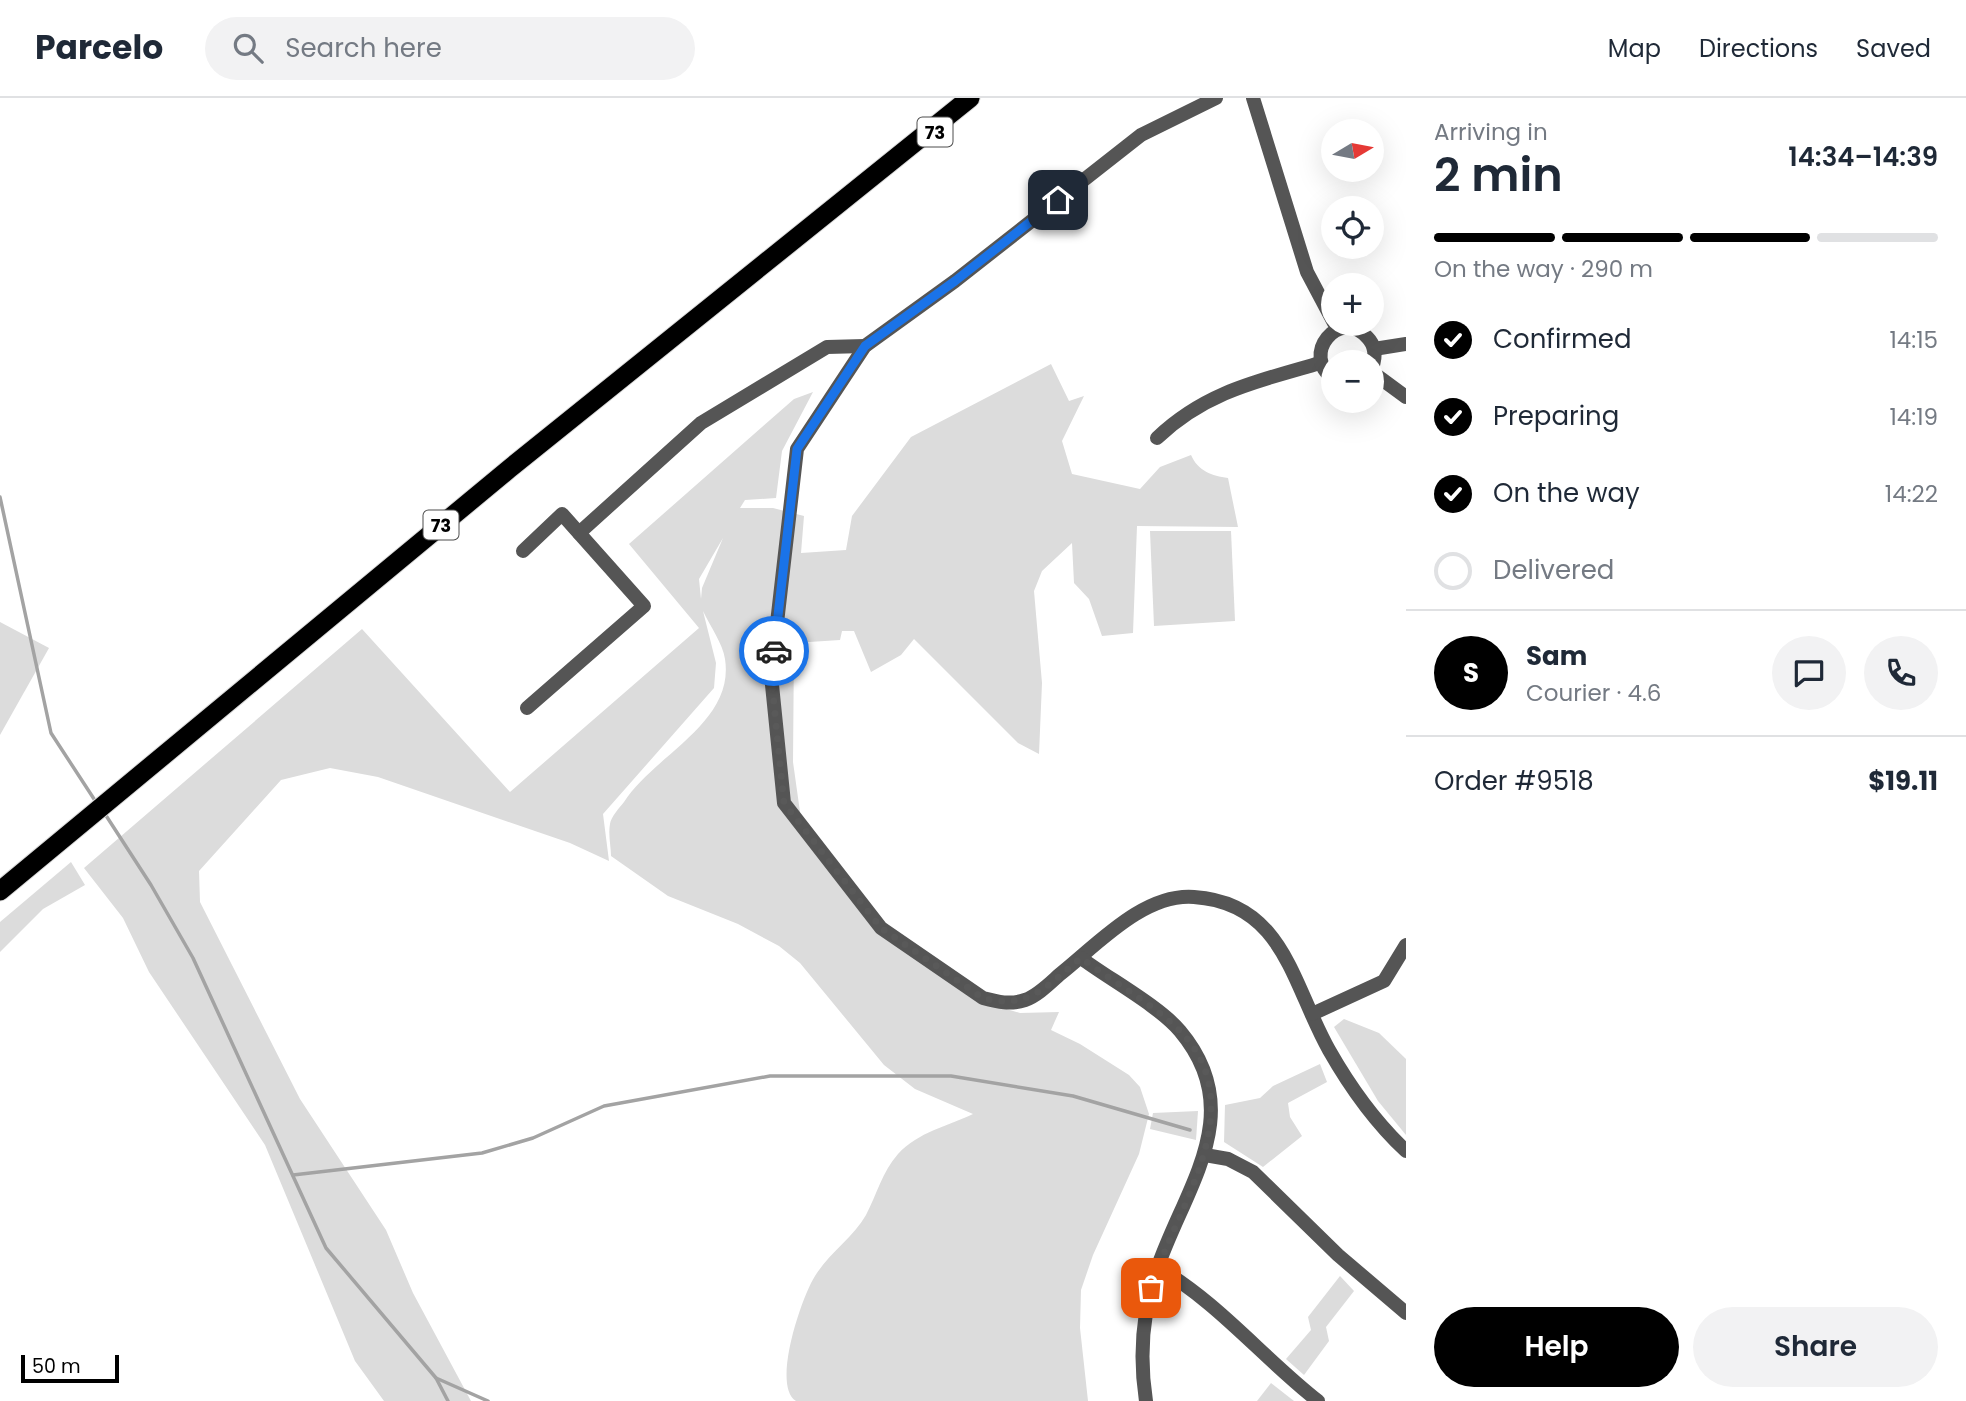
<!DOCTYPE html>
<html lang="en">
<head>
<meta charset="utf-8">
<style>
	:root { --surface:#fff; --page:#f2f2f3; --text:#1f2937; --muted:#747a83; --line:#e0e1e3; --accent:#000 }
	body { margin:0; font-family:Poppins,sans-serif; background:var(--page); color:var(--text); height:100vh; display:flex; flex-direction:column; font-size:26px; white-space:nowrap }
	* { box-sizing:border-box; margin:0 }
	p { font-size:23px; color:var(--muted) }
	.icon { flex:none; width:38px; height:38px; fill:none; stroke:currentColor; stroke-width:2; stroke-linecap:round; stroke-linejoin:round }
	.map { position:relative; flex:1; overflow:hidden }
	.panel { display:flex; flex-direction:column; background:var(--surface); width:560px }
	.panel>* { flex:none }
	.needle { width:46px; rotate:80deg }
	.controls { position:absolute; left:1321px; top:21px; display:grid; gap:14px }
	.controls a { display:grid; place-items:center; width:63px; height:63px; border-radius:50%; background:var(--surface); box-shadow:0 7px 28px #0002; font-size:35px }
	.scale { position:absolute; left:21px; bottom:18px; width:98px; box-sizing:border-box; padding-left:7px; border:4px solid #000; border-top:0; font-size:19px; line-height:24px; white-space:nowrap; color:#000; -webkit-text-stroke:5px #fff; paint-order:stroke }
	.pin { position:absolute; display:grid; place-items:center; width:60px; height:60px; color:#fff; margin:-30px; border-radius:14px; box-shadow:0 4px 10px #0006 }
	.courier { position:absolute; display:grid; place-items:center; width:70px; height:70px; margin:-35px; border:5px solid #1a73e8; border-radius:50%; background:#fff; color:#222; box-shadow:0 2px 9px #0007 }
	.summary em { font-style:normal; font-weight:600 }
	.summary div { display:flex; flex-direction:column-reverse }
	.summary { display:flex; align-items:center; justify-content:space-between; height:119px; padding:0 28px }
	h1 { font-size:46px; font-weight:600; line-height:52px }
	.bar { display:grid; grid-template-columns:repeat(4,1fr); gap:10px 7px; align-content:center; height:84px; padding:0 28px }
	.bar i { height:9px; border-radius:5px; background:var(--line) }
	.bar .on { background:var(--accent) }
	.bar p { grid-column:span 4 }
	.line { display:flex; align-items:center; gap:18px; padding:0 28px; border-top:2px solid var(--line) }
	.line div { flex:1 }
	.round { display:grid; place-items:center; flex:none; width:74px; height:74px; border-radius:37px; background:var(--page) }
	ol { padding:0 28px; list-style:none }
	li { display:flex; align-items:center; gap:21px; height:77px }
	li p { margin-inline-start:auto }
	li .icon { padding:7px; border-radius:50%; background:var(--accent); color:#fff; stroke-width:4 }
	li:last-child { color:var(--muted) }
	li i { width:38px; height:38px; border:4px solid var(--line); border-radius:50% }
	.button { display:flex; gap:14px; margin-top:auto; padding:14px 28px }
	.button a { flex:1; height:80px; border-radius:42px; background:var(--accent); color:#fff; font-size:28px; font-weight:600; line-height:80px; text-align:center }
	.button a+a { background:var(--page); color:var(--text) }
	header { display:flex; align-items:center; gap:42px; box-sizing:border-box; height:98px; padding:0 35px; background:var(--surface); border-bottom:2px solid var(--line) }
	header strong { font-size:33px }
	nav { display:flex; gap:38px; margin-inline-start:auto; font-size:24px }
	.search { width:490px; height:63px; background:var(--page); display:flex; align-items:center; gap:18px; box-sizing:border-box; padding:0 24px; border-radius:38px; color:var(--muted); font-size:26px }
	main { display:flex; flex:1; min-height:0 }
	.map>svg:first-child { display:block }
	.green { fill:#dcdcdc; fill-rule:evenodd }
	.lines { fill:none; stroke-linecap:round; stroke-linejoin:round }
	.stream { stroke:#a3a3a3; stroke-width:3.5 }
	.trunk-casing { stroke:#dbdbdb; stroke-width:21 }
	.minor { stroke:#555; stroke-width:14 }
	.tertiary { stroke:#555; stroke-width:14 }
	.trunk { stroke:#000; stroke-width:19 }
	.done { stroke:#595959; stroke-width:7; stroke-dasharray:0 12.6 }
	.route { stroke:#1a73e8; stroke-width:9 }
	.labels { text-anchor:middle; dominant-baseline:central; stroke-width:6; stroke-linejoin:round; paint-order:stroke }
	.shield { fill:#fff; stroke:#4c4c4c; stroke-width:2 }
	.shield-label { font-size:18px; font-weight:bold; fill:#000 }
</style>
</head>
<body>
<header>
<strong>Parcelo</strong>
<div class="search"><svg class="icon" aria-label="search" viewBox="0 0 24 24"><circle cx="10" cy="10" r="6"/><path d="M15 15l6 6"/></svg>Search here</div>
<nav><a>Map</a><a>Directions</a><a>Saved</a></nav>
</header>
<main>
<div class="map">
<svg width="1406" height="1303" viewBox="0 0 1406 1303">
	<rect width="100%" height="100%" fill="#fff"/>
	<g class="green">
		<path d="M 1051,266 L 1069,303 L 1084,298 L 1062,343 L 1072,376 L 1140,391 L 1160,369 L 1191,357 C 1198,373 1212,378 1228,380 L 1238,429 L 1137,428 L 1133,535 L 1102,538 L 1089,501 L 1074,485 L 1072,445 L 1042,473 L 1034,493 L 1042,585 L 1039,656 L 1018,645 L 914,541 L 901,557 L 871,574 L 854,533 L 842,533 L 840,542 L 794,545 L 793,664 L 801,721 L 884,824 L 1000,909 L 1020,915 L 1059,914 L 1051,932 L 1080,946 L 1129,977 L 1140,989 L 1149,1016 L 1139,1056 L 1093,1157 L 1081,1192 L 1080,1230 L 1088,1303 L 796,1303 C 771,1288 802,1198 815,1178 C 829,1155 853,1140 866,1117 C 877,1096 882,1074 898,1056 C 918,1034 948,1028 973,1016 L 915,991 L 884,967 L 800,865 L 779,848 L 738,826 L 668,798 L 611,758 C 611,749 608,736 610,726 C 611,719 619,710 624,704 C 654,657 735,625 725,561 C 723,546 710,528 703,513 L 716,565 L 714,590 L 603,716 L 609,763 L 570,745 L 378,679 L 330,670 L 281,682 L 199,773 L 200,804 L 300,1001 L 386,1132 L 413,1195 L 471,1303 L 384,1303 L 355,1263 L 265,1047 L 149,874 L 123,820 L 84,770 L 362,531 L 510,694 L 699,530 L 629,446 L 794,301 L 813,294 L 782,353 L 776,400 L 745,402 L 740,410 L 773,410 L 804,418 L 801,455 L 846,452 L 852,418 L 911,339 ZM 723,440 L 702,490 L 701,501 L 699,481 Z"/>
		<path d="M 1150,433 L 1231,433 L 1235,523 L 1154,528 Z"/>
		<path d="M 0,524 L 49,550 L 0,637 Z"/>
		<path d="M 71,764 L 85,787 L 43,811 L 0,854 L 0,824 Z"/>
		<path d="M 1344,921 L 1379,935 L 1406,961 L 1406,1037 L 1378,1003 L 1334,929 Z"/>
		<path d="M 1320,966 L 1327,984 L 1288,1005 L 1290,1019 L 1302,1038 L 1263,1069 L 1224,1044 L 1225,1007 L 1260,1000 L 1273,988 Z"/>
		<path d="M 1198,1013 L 1196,1042 L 1150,1031 L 1153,1015 Z"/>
		<path d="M 1340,1178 L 1354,1193 L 1326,1229 L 1329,1243 L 1304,1277 L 1286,1261 L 1311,1232 L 1308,1219 Z"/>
		<path d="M 1271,1285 L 1294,1303 L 1257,1303 Z"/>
	</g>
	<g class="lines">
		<g class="stream">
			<path d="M 0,399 L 51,635 L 96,704"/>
			<path d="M 105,716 L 151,787 L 193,860 L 326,1150 L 436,1280 L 448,1303"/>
			<path d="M 293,1077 L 482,1055 L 533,1040 L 604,1008 L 770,978 L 951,978 L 1073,998 L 1190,1032"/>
			<path d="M 436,1280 L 488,1303"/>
		</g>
		<defs>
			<path id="trunk" d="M 0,793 L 509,371 L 970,0"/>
		</defs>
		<use href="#trunk" class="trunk-casing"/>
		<g class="minor">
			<path d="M 1216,0 L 1141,37 L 955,183 L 865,248 L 797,351 L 771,577 L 784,705 L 881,830 L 983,900 C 998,904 1010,907 1025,902 C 1037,898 1049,886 1059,877 C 1096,848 1143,795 1194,799 C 1284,805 1292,886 1329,952 C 1350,989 1375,1024 1406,1053"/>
			<path d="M 1374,251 L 1406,246"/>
			<path d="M 1157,340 C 1205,294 1258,283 1320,265"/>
			<path d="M 579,435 L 701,325 L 827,249 L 865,248"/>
			<path d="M 523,453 L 562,416 L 644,508 L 527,610"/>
			<path d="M 1081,860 C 1109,881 1159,908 1180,933 C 1249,1015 1185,1089 1157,1171 C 1142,1215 1139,1258 1146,1303"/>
			<path d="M 1312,916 L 1384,883 L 1406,847"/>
			<path d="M 1205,1057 L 1228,1061 L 1253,1074 L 1338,1157 L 1406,1215"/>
			<path d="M 1157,1169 C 1218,1204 1263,1260 1318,1303"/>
		</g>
		<g class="tertiary">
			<path d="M 1253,0 L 1307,174 L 1334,225"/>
			<path d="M 1372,274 L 1406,299"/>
			<path d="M 1334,281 C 1299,257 1340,209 1367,239 C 1376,248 1376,259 1372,270"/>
		</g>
		<use href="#trunk" class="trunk"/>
	</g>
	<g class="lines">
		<path class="done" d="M 774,553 L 771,577 L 784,705 L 881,830 L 983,900 C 1029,912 1048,887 1081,860 C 1112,883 1148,903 1176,929 C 1257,1005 1176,1109 1151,1190"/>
		<path class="route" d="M 774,553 L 797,351 L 865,248 L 955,183 L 1058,102"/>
	</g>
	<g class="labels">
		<g class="shield">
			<rect x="917.5" y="19.5" width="35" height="29" rx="5"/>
			<rect x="423.5" y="412.5" width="35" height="29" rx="5"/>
		</g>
		<g class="shield-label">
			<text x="935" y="34">73</text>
			<text x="441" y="427">73</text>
		</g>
	</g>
</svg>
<div class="controls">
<a><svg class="needle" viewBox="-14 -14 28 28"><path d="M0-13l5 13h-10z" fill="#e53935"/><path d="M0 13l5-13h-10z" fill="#747a83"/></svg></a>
<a><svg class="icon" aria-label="locate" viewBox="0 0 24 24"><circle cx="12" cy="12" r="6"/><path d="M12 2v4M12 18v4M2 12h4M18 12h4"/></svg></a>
<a>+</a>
<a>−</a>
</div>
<div class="scale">50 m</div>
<div class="pin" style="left:1151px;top:1190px;background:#ea580c"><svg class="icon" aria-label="bag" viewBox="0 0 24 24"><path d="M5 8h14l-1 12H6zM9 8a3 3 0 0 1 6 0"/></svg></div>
<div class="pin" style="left:1058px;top:102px;background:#1f2937"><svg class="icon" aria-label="home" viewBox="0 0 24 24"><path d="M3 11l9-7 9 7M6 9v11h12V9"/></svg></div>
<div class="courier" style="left:774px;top:553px"><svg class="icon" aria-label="car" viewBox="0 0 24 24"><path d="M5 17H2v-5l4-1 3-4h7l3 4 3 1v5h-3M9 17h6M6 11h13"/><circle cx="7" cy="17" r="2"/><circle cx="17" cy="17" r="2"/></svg></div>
</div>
<section class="panel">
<div class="summary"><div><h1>2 min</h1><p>Arriving in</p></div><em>14:34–14:39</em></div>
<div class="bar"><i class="on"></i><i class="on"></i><i class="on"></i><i></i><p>On the way · 290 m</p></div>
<ol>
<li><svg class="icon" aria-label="check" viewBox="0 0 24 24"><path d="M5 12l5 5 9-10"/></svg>Confirmed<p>14:15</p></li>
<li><svg class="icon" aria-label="check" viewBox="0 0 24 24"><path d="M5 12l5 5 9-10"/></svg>Preparing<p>14:19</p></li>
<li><svg class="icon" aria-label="check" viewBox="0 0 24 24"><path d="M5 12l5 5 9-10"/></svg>On the way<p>14:22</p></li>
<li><i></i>Delivered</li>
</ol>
<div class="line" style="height:126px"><b class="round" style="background:var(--accent);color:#fff">S</b><div><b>Sam</b><p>Courier · 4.6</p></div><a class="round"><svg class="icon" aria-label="chat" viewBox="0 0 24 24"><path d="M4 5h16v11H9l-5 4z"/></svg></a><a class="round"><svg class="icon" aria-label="phone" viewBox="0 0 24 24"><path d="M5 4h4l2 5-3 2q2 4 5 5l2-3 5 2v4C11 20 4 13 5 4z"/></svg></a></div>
<div class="line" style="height:91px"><div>Order #9518</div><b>$19.11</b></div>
<div class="button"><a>Help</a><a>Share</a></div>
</section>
</main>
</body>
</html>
